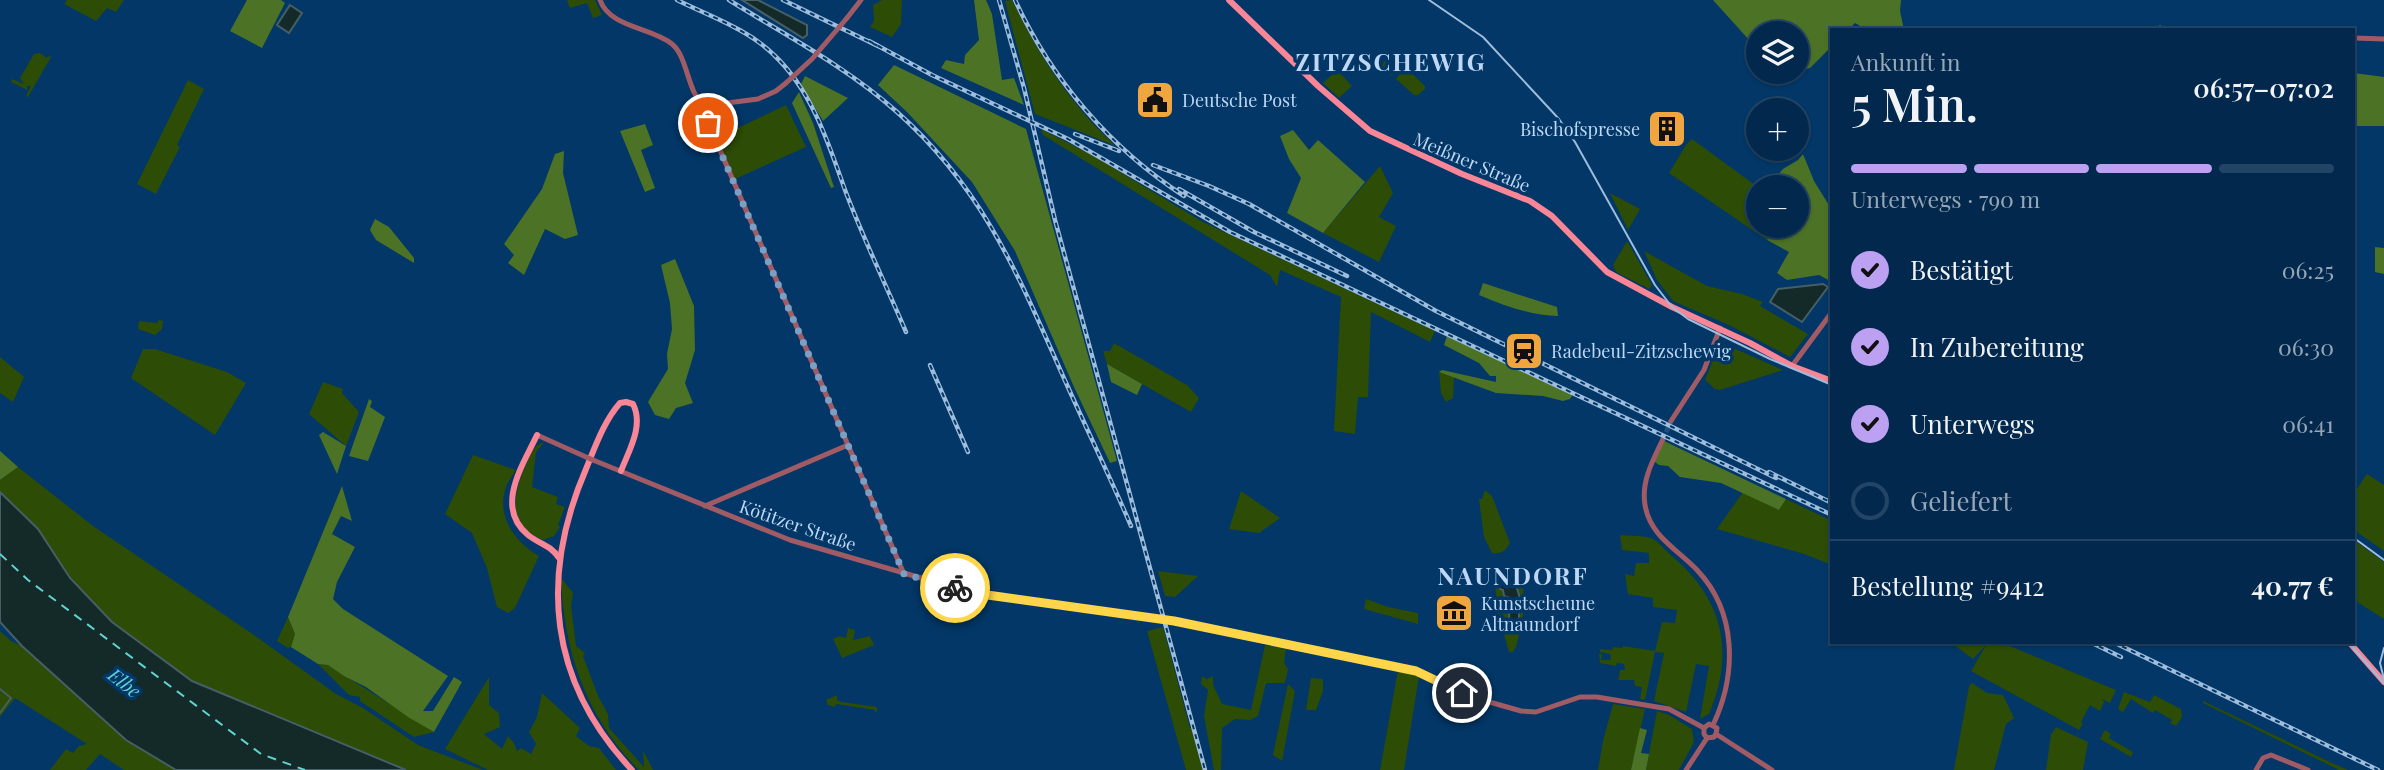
<!DOCTYPE html>
<html lang="de">
<head>
<meta charset="utf-8">
<style>
	:root { --surface:#02294d; --page:#103557; --text:#f1f3f6; --muted:#96a6b6; --line:#234565; --accent:#bca0f2 }
	body { margin:0; font-family:"Playfair Display",serif; background:var(--page); color:var(--text); height:100vh; display:flex; flex-direction:column; font-size:26px; white-space:nowrap }
	* { box-sizing:border-box; margin:0 }
	p { font-size:23px; color:var(--muted) }
	.icon { flex:none; width:38px; height:38px; fill:none; stroke:currentColor; stroke-width:2; stroke-linecap:round; stroke-linejoin:round }
	.map { position:relative; flex:1; overflow:hidden }
	.details { position:absolute; left:1830px; top:28px; width:525px; height:616px; display:flex; flex-direction:column; background:var(--surface); border-radius:0px; box-shadow:0 2px 5px #0004,0 0 0 2px var(--line) }
	.details>* { flex:none }
	.tools { position:absolute; left:1746px; top:21px; display:grid; gap:14px }
	.tools a { display:grid; place-items:center; width:63px; height:63px; border-radius:50%; background:var(--surface); box-shadow:0 2px 5px #0004,0 0 0 2px var(--line); font-size:35px }
	.pin { position:absolute; display:grid; place-items:center; width:60px; height:60px; color:#fff; margin:-30px; border:4px solid #fff; border-radius:50%; box-shadow:0 2px 7px #0007 }
	.courier { position:absolute; display:grid; place-items:center; width:70px; height:70px; margin:-35px; border:5px solid #ffd54a; border-radius:50%; background:#fff; color:#222; box-shadow:0 2px 9px #0007 }
	.summary em { font-style:normal; font-weight:600 }
	.summary div { display:flex; flex-direction:column-reverse }
	.summary { display:flex; align-items:center; justify-content:space-between; height:119px; padding:0 21px }
	h1 { font-size:46px; font-weight:600; line-height:52px }
	.bar { display:grid; grid-template-columns:repeat(4,1fr); gap:10px 7px; align-content:center; height:84px; padding:0 21px }
	.bar i { height:9px; border-radius:5px; background:var(--line) }
	.bar .active { background:var(--accent) }
	.bar p { grid-column:span 4 }
	.line { display:flex; align-items:center; gap:18px; padding:0 21px; border-top:2px solid var(--line) }
	.line div { flex:1 }
	ol { padding:0 21px; list-style:none }
	li { display:flex; align-items:center; gap:21px; height:77px }
	li p { margin-inline-start:auto }
	li .icon { padding:7px; border-radius:50%; background:var(--accent); color:#111; stroke-width:4 }
	li:last-child { color:var(--muted) }
	li i { width:38px; height:38px; border:4px solid var(--line); border-radius:50% }
	.map>svg:first-child { display:block }
	.green { fill:#2d4c06 }
	.forest { fill:#4c7225 }
	.water { fill:#132a29; stroke:#465e66; stroke-width:2 }
	.lines { fill:none; stroke-linecap:round; stroke-linejoin:round }
	.stream { stroke:#465e66; stroke-width:2 }
	.ferry { stroke:#61d4cf; stroke-width:2; stroke-dasharray:9 7; stroke-linecap:butt }
	.minor-tunnel { stroke:#1e4f7c; stroke-width:5; stroke-dasharray:5 2.5; stroke-linecap:butt }
	.minor { stroke:#a15b65; stroke-width:5 }
	.major { stroke:#f88697; stroke-width:6 }
	.tram { stroke:#9ebcdc; stroke-width:2 }
	.rail-casing { stroke:#9ebcdc; stroke-width:4.5 }
	.rail { stroke:#023767; stroke-width:2; stroke-dasharray:5; stroke-linecap:butt }
	.minor-bridge { stroke:#a15b65; stroke-width:5 }
	.done { stroke:#7c9fc3; stroke-width:7; stroke-dasharray:0 12.6 }
	.route { stroke:#ffd54a; stroke-width:9 }
	.labels { text-anchor:middle; dominant-baseline:central; stroke-width:7; stroke-linejoin:round; paint-order:stroke }
	.poi-label { font-size:18px; fill:#bed7f4; stroke:#023767; text-anchor:start }
	.street-label { font-size:18px; fill:#bed7f4; stroke:#023767 }
	.water-label { font-size:19px; font-style:italic; fill:#61d4cf; stroke:#023767 }
	.district-label { font-size:24px; font-weight:bold; letter-spacing:2px; fill:#bed7f4; stroke:#023767 }
</style>
</head>
<body>
<div class="map">
<svg width="2384" height="770" viewBox="0 0 2384 770">
	<rect width="100%" height="100%" fill="#023767"/>
	<g class="green">
		<path d="M 67,0 L 124,0 L 116,12 L 107,8 L 96,21 L 64,4 Z"/>
		<path d="M 567,0 L 595,0 L 602,15 L 593,18 L 587,3 L 570,8 Z"/>
		<path d="M 882,0 L 902,0 L 901,24 L 892,37 L 870,27 L 874,21 L 873,5 Z"/>
		<path d="M 1012,0 C 1039,55 1070,105 1116,146 L 1035,114 L 1005,1 Z"/>
		<path d="M 40,53 L 47,58 L 49,56 L 51,57 L 28,97 L 26,96 L 31,86 L 27,86 L 27,90 L 11,82 L 12,79 L 24,84 L 20,78 L 34,54 Z"/>
		<path d="M 1389,55 L 1401,61 L 1402,64 L 1392,76 L 1380,67 Z"/>
		<path d="M 1405,67 L 1425,86 L 1425,89 L 1418,95 L 1414,95 L 1396,79 Z"/>
		<path d="M 1337,70 L 1352,86 L 1339,98 L 1323,83 Z"/>
		<path d="M 188,80 L 204,89 L 177,145 L 180,147 L 156,194 L 137,184 Z"/>
		<path d="M 786,105 L 806,147 L 735,179 L 717,138 Z"/>
		<path d="M 1041,129 L 1092,155 L 1201,221 L 1435,331 L 1430,342 L 1371,312 L 1368,397 L 1358,397 L 1355,434 L 1334,431 L 1341,297 L 1280,270 L 1277,287 L 1270,275 L 1043,135 Z"/>
		<path d="M 1692,139 L 1759,188 L 1759,226 L 1776,226 L 1767,240 L 1669,173 L 1686,145 Z"/>
		<path d="M 1380,166 L 1393,193 L 1379,217 L 1396,226 L 1379,262 L 1323,233 Z"/>
		<path d="M 1610,193 L 1640,209 L 1628,230 Z"/>
		<path d="M 1627,241 L 1652,285 L 1649,289 L 1616,272 L 1613,265 Z"/>
		<path d="M 1644,251 L 1707,286 L 1742,294 L 1763,302 L 1760,306 L 1808,334 L 1790,357 L 1729,325 L 1673,301 L 1657,280 Z"/>
		<path d="M 159,320 L 163,321 L 162,329 L 155,335 L 138,329 L 139,321 L 157,323 Z"/>
		<path d="M 1720,342 L 1783,370 L 1720,390 L 1715,389 L 1705,380 Z"/>
		<path d="M 1114,343 L 1187,385 L 1199,398 L 1191,412 L 1107,364 L 1103,351 L 1110,351 Z"/>
		<path d="M 143,349 L 155,349 L 227,372 L 246,383 L 215,435 L 131,378 Z"/>
		<path d="M 0,357 L 24,377 L 13,402 L 0,393 Z"/>
		<path d="M 1439,372 L 1454,377 L 1453,398 L 1446,402 L 1441,393 Z"/>
		<path d="M 323,382 L 343,389 L 342,393 L 359,412 L 346,446 L 309,414 Z"/>
		<path d="M 544,442 L 536,452 L 532,487 L 558,497 L 556,504 L 565,507 L 558,525 L 560,527 L 554,536 L 543,540 C 506,525 513,492 527,463 C 531,454 533,445 544,442 Z"/>
		<path d="M 473,455 L 516,470 C 512,476 507,483 505,490 C 497,518 516,543 539,556 L 515,608 L 508,613 L 497,607 L 487,568 L 472,533 L 445,514 Z"/>
		<path d="M 18,467 L 93,526 L 254,635 L 336,694 L 363,708 L 418,745 L 483,770 L 406,770 L 192,681 L 112,622 L 70,578 L 38,529 L 0,492 L 0,480 Z"/>
		<path d="M 2367,474 L 2384,485 L 2384,551 L 2354,530 L 2354,493 Z"/>
		<path d="M 1485,490 L 1492,496 L 1510,543 C 1505,551 1503,554 1492,553 L 1484,537 L 1479,499 L 1482,499 Z"/>
		<path d="M 1241,491 L 1280,518 L 1259,533 L 1229,529 Z"/>
		<path d="M 1743,492 L 1779,510 L 1786,499 L 1832,521 L 1832,565 L 1804,554 L 1717,529 Z"/>
		<path d="M 1620,535 C 1629,536 1645,535 1653,539 C 1660,543 1667,552 1673,557 C 1724,600 1735,654 1709,714 L 1700,719 L 1709,666 L 1696,664 L 1686,712 L 1654,701 L 1664,653 L 1655,652 L 1645,700 L 1640,699 L 1642,687 L 1635,686 L 1634,680 L 1618,680 L 1620,670 L 1625,670 L 1624,664 L 1617,663 L 1616,666 L 1600,663 L 1599,654 L 1602,654 L 1601,660 L 1611,660 L 1610,654 L 1600,652 L 1600,649 L 1612,650 L 1613,647 L 1622,648 L 1623,646 L 1655,651 L 1662,622 L 1675,623 L 1677,610 L 1653,607 L 1653,598 L 1628,594 L 1625,574 L 1634,576 L 1636,563 L 1649,563 L 1649,553 L 1622,550 Z"/>
		<path d="M 2354,540 L 2384,562 L 2384,619 L 2354,600 Z"/>
		<path d="M 1518,568 C 1528,595 1524,619 1516,647 L 1513,652 L 1509,652 L 1498,614 L 1494,576 L 1510,575 L 1510,571 Z"/>
		<path d="M 1158,571 L 1198,576 L 1175,597 L 1165,596 Z"/>
		<path d="M 561,578 L 573,593 L 571,605 L 576,646 L 585,653 L 583,656 L 598,696 L 608,714 L 609,728 L 644,767 L 643,750 L 653,770 L 639,770 C 586,717 564,652 561,578 Z"/>
		<path d="M 1366,599 L 1388,607 L 1418,613 L 1418,624 L 1364,609 Z"/>
		<path d="M 288,617 L 295,634 L 291,647 L 288,648 L 277,641 Z"/>
		<path d="M 1163,627 L 1190,728 L 1192,727 L 1203,770 L 1186,770 L 1147,631 Z"/>
		<path d="M 848,628 L 855,630 L 853,640 L 870,636 L 874,645 L 842,658 L 833,639 L 839,636 L 846,638 Z"/>
		<path d="M 0,631 L 11,641 L 22,646 L 126,740 L 176,770 L 124,770 L 100,754 L 86,770 L 50,770 L 66,749 L 73,753 L 79,746 L 87,744 L 15,698 L 0,717 Z"/>
		<path d="M 1950,642 L 2000,642 L 2116,690 L 2110,703 L 2102,699 L 2104,702 L 2100,711 L 2090,705 L 2081,722 L 2083,724 L 2079,730 L 1971,671 L 1986,645 L 1973,659 Z"/>
		<path d="M 1265,645 L 1286,649 L 1284,663 L 1288,669 L 1285,683 L 1266,683 L 1258,716 L 1250,720 L 1235,719 L 1222,728 L 1221,770 L 1214,770 L 1204,716 L 1208,690 L 1201,684 L 1202,676 L 1207,679 L 1213,676 L 1213,685 L 1222,704 L 1251,710 Z"/>
		<path d="M 318,664 L 328,665 L 434,732 L 414,737 L 360,701 L 360,697 L 349,695 Z"/>
		<path d="M 1398,670 L 1419,676 L 1404,770 L 1380,770 Z"/>
		<path d="M 489,677 L 489,705 L 499,713 L 500,727 L 484,734 L 502,749 L 508,736 L 514,743 L 517,751 L 521,748 L 531,754 L 536,744 L 529,732 L 537,717 L 542,693 L 580,728 L 576,736 L 589,746 L 599,748 L 616,770 L 488,770 L 445,749 Z"/>
		<path d="M 1311,678 L 1323,679 L 1323,691 L 1316,710 L 1306,710 Z"/>
		<path d="M 1972,683 L 1987,693 L 2003,695 L 2014,718 L 2006,724 L 1994,770 L 1954,770 L 1969,686 Z"/>
		<path d="M 1288,684 L 1295,691 L 1282,761 L 1273,755 Z"/>
		<path d="M 2124,692 L 2150,702 L 2154,695 L 2181,709 L 2182,717 L 2176,726 L 2170,723 L 2172,720 L 2155,710 L 2153,713 L 2131,699 L 2123,712 L 2118,709 Z"/>
		<path d="M 837,695 L 837,700 L 842,702 L 877,707 L 877,711 L 875,713 L 875,710 L 836,704 L 835,707 L 828,705 L 826,700 Z"/>
		<path d="M 2203,701 L 2332,763 L 2348,770 L 2339,770 L 2203,703 Z"/>
		<path d="M 1613,704 L 1645,709 L 1631,770 L 1598,770 L 1603,741 Z"/>
		<path d="M 1657,711 L 1669,715 L 1692,729 L 1694,742 L 1679,770 L 1646,770 Z"/>
		<path d="M 2056,727 L 2088,742 L 2083,770 L 2046,770 L 2051,734 Z"/>
		<path d="M 2105,730 L 2111,734 L 2109,738 L 2133,752 L 2131,757 L 2100,739 Z"/>
	</g>
	<g class="forest">
		<path d="M 247,0 L 281,0 L 285,3 L 262,48 L 230,31 Z"/>
		<path d="M 974,0 L 986,0 L 992,14 L 1002,80 L 1014,78 L 1024,105 L 941,68 L 946,60 L 964,64 L 965,55 L 979,40 Z"/>
		<path d="M 1713,0 L 1901,0 L 1900,11 L 1904,30 L 1867,30 L 1855,23 L 1848,30 L 1832,30 L 1832,46 L 1810,68 L 1797,71 L 1797,33 L 1759,33 L 1759,51 Z"/>
		<path d="M 894,65 L 1026,129 L 1117,461 L 1110,463 L 1074,387 L 1015,251 L 972,182 L 907,112 L 878,85 Z"/>
		<path d="M 2354,73 L 2384,77 L 2384,126 L 2354,126 Z"/>
		<path d="M 805,76 L 848,98 L 823,121 L 801,84 Z"/>
		<path d="M 799,92 L 813,123 L 834,187 L 831,188 L 792,103 Z"/>
		<path d="M 645,124 L 653,145 L 641,150 L 655,188 L 645,192 L 620,131 Z"/>
		<path d="M 1293,130 L 1309,150 L 1318,140 L 1365,182 L 1323,233 L 1287,213 L 1301,178 L 1289,159 L 1280,136 Z"/>
		<path d="M 564,151 L 563,173 L 578,235 L 565,239 L 545,229 L 524,275 L 508,263 L 514,255 L 504,244 L 542,189 L 555,154 Z"/>
		<path d="M 1803,154 L 1814,181 L 1832,210 L 1832,282 L 1819,275 L 1787,280 L 1777,273 L 1789,252 L 1767,240 L 1776,226 L 1797,226 L 1797,187 L 1768,187 L 1783,169 L 1798,160 Z"/>
		<path d="M 375,219 L 389,227 L 414,258 L 414,263 L 376,240 L 370,230 Z"/>
		<path d="M 2375,247 L 2384,248 L 2384,274 L 2375,272 Z"/>
		<path d="M 675,259 L 694,306 L 695,350 L 685,383 L 693,403 L 676,408 L 669,419 L 655,415 L 648,402 L 668,369 L 667,354 L 672,329 L 670,303 L 661,265 Z"/>
		<path d="M 1483,283 L 1557,307 L 1558,316 C 1531,315 1504,306 1479,295 Z"/>
		<path d="M 1447,336 L 1573,394 L 1570,399 L 1563,401 L 1543,396 L 1496,393 L 1439,372 L 1442,370 L 1496,382 L 1496,376 L 1490,376 L 1479,363 L 1444,345 Z"/>
		<path d="M 1107,364 L 1142,384 L 1137,395 L 1111,382 Z"/>
		<path d="M 369,399 L 372,401 L 370,407 L 385,417 L 368,461 L 349,456 Z"/>
		<path d="M 323,432 L 346,446 L 337,474 L 319,435 Z"/>
		<path d="M 1664,441 L 1786,499 L 1779,510 L 1721,483 L 1680,477 L 1668,466 L 1659,465 L 1654,461 Z"/>
		<path d="M 0,451 L 18,467 L 0,480 Z"/>
		<path d="M 342,486 L 352,521 L 341,516 L 332,534 L 355,547 L 337,582 L 333,599 L 343,609 L 448,676 L 423,711 L 433,711 L 454,677 L 462,682 L 434,732 L 408,717 L 366,687 L 344,676 L 328,665 L 318,664 L 291,647 L 295,634 L 288,617 Z"/>
		<path d="M 1640,728 L 1647,730 L 1641,753 L 1649,754 L 1646,770 L 1631,770 Z"/>
	</g>
	<g class="water">
		<path d="M 742,0 L 758,0 L 807,25 L 807,35 L 803,38 Z"/>
		<path d="M 290,5 L 302,13 L 289,33 L 277,25 Z"/>
		<path d="M 1823,284 L 1828,287 L 1802,322 L 1770,302 L 1778,289 Z"/>
		<path d="M 0,492 L 38,529 L 70,578 L 112,622 L 192,681 L 406,770 L 176,770 L 126,740 L 22,646 L 0,622 Z"/>
		<path d="M 1499,576 L 1513,576 L 1519,595 L 1519,621 L 1509,619 L 1510,598 L 1504,596 L 1503,590 L 1500,589 Z"/>
	</g>
	<g class="lines">
		<g class="stream">
			<path d="M 2158,30 L 2160,26"/>
			<path d="M 0,689 L 11,698 L 0,713"/>
		</g>
		<path class="ferry" d="M 0,554 L 28,580 L 261,754 L 305,770"/>
		<path class="minor-tunnel" d="M 1663,439 L 1671,421"/>
		<g class="minor">
			<path d="M 600,0 C 610,28 651,27 672,44 C 688,57 687,92 704,106"/>
			<path d="M 847,18 L 861,0"/>
			<path d="M 2354,38 L 2384,39"/>
			<path d="M 704,106 L 703,111 L 904,574"/>
			<path d="M 704,106 L 758,99 L 776,91 L 786,83"/>
			<path d="M 1792,366 L 1832,312"/>
			<path d="M 1671,421 L 1704,370 L 1720,328"/>
			<path d="M 537,435 L 586,457"/>
			<path d="M 1663,439 C 1653,460 1641,481 1645,505 C 1650,536 1677,549 1697,570 C 1737,612 1737,674 1713,725"/>
			<path d="M 593,460 L 790,540 L 973,593 L 1174,621 L 1416,671 L 1472,697 L 1521,711 L 1536,712 L 1580,697 L 1597,697 L 1669,709 L 1704,728 L 1704,734 L 1707,738 L 1714,737 L 1716,734 L 1717,728 L 1709,724 L 1704,728"/>
			<path d="M 705,506 L 848,445"/>
			<path d="M 1716,734 L 1772,770"/>
			<path d="M 1686,770 L 1707,738"/>
			<path d="M 2256,770 L 2263,758 L 2271,755 L 2308,770"/>
		</g>
		<g class="major">
			<path d="M 1229,0 L 1318,86 L 1370,131 L 1462,174 L 1530,201 L 1552,216 L 1607,272 L 1672,307 L 1750,343 L 1792,366 L 1832,381"/>
			<path d="M 537,435 C 523,465 494,507 528,535 C 539,544 551,545 559,558"/>
			<path d="M 621,471 C 629,450 644,426 633,404 L 626,402 L 620,403 C 604,421 595,447 586,469 C 539,578 549,682 632,770"/>
			<path d="M 2349,642 L 2384,682"/>
		</g>
		<g class="tram">
			<path d="M 1429,0 L 1483,37 L 1559,119 L 1575,142 L 1655,285 L 1672,307 L 1688,319 L 1770,359 L 1832,385"/>
			<path d="M 2354,538 L 2384,560"/>
			<path d="M 2348,642 L 2384,683"/>
			<path d="M 2384,648 L 2380,663 L 2384,679"/>
		</g>
		<defs>
			<g id="rail">
				<path d="M 677,0 C 709,16 748,29 774,55 C 812,91 828,142 845,190 C 863,238 886,285 906,332"/>
				<path d="M 729,0 C 785,35 847,67 897,112 C 986,191 1020,280 1067,385 C 1088,432 1111,479 1131,526"/>
				<path d="M 783,0 L 878,46"/>
				<path d="M 999,0 L 1024,88 L 1055,220 L 1205,770"/>
				<path d="M 1015,0 C 1052,80 1110,148 1184,196"/>
				<path d="M 869,41 L 932,75 L 1068,139 L 1230,232 L 1832,515"/>
				<path d="M 1075,134 L 1119,151"/>
				<path d="M 1153,165 L 1209,186 L 1249,204 L 1436,311 L 1776,478"/>
				<path d="M 1179,189 L 1254,232 L 1347,276"/>
				<path d="M 930,365 L 968,452"/>
				<path d="M 1769,472 L 1832,503"/>
				<path d="M 2090,642 L 2121,657"/>
				<path d="M 2113,642 L 2378,770"/>
			</g>
		</defs>
		<use href="#rail" class="rail-casing"/>
		<use href="#rail" class="rail"/>
		<g class="minor-bridge">
			<path d="M 786,83 L 812,59 L 847,18"/>
			<path d="M 586,457 L 593,460"/>
		</g>
	</g>
	<g class="lines">
		<path class="done" d="M 708,123 L 904,574 L 955,588"/>
		<path class="route" d="M 955,588 L 973,593 L 1174,621 L 1416,671 L 1462,693"/>
	</g>
	<defs>
		<symbol id="civic-square" viewBox="-11 -11 22 22"><rect x="-9" y="-9" width="18" height="18" rx="4" fill="#f0a63e" stroke="#023767"/><path d="M-.6-6.5H3V-4.5H.6V-3L4-1V1h2V6H-6V1h2V-1L-.6-3ZM-1.2 2.5V6h2.4V2.5Z" fill="#111"/></symbol>
		<symbol id="building-square" viewBox="-11 -11 22 22"><rect x="-9" y="-9" width="18" height="18" rx="4" fill="#f0a63e" stroke="#023767"/><path d="M-4-6H4V6H1V3H-1V6H-4ZM-2.5-4.3h1.7v1.8h-1.7ZM.8-4.3h1.7v1.8H.8ZM-2.5-1h1.7V.8h-1.7ZM.8-1h1.7V.8H.8Z" fill="#111"/></symbol>
		<symbol id="station-square" viewBox="-11 -11 22 22"><rect x="-9" y="-9" width="18" height="18" rx="4" fill="#f0a63e" stroke="#023767"/><path d="M-3-6H3Q5-6 5-4V2Q5 4 3 4L4.5 6H3L1.5 4h-3L-3 6H-4.5L-3 4Q-5 4-5 2V-4Q-5-6-3-6ZM-3.5-4v3h7v-3ZM-3.5 1v1.5H-2V1ZM2 1v1.5H3.5V1Z" fill="#111"/></symbol>
		<symbol id="museum-square" viewBox="-11 -11 22 22"><rect x="-9" y="-9" width="18" height="18" rx="4" fill="#f0a63e" stroke="#023767"/><path d="M0-6L6-3V-2H-6V-3ZM-5-1h2V3h-2ZM-1-1h2V3h-2ZM3-1h2V3H3ZM-6 4H6V6H-6Z" fill="#111"/></symbol>
	</defs>
	<g fill-rule="evenodd">
		<use href="#civic-square" x="1133" y="78" width="44" height="44"/>
		<use href="#building-square" x="1645" y="107" width="44" height="44"/>
		<use href="#station-square" x="1502" y="329" width="44" height="44"/>
		<use href="#museum-square" x="1432" y="591" width="44" height="44"/>
	</g>
	<g class="labels">
		<g class="poi-label">
			<text x="1182" y="100">Deutsche Post</text>
			<text x="1640" y="129" text-anchor="end">Bischofspresse</text>
			<text x="1551" y="351">Radebeul-Zitzschewig</text>
			<text x="1481" y="603">Kunstscheune<tspan x="1481" dy="21">Altnaundorf</tspan></text>
		</g>
		<g class="street-label">
			<text transform="translate(1472 162) rotate(23)">Meißner Straße</text>
			<text transform="translate(798 525) rotate(19)">Kötitzer Straße</text>
		</g>
		<g class="water-label">
			<text transform="translate(125 682) rotate(38)">Elbe</text>
		</g>
		<g class="district-label">
			<text x="1391" y="61">ZITZSCHEWIG</text>
			<text x="1513" y="575">NAUNDORF</text>
		</g>
	</g>
</svg>
<div class="tools">
<a><svg class="icon" aria-label="layers" viewBox="0 0 24 24"><path d="M12 4l9 5-9 5-9-5zM3 14l9 5 9-5"/></svg></a>
<a>+</a>
<a>−</a>
</div>
<div class="pin" style="left:708px;top:123px;background:#ea580c"><svg class="icon" aria-label="bag" viewBox="0 0 24 24"><path d="M5 8h14l-1 12H6zM9 8a3 3 0 0 1 6 0"/></svg></div>
<div class="pin" style="left:1462px;top:693px;background:#1f2937"><svg class="icon" aria-label="home" viewBox="0 0 24 24"><path d="M3 11l9-7 9 7M6 9v11h12V9"/></svg></div>
<div class="courier" style="left:955px;top:588px"><svg class="icon" aria-label="bike" viewBox="0 0 24 24"><circle cx="6" cy="16" r="4"/><circle cx="18" cy="16" r="4"/><path d="M6 16l4-8h5l3 8M10 8l3 8H6M13 5h3"/></svg></div>
<section class="details">
<div class="summary"><div><h1>5 Min.</h1><p>Ankunft in</p></div><em>06:57–07:02</em></div>
<div class="bar"><i class="active"></i><i class="active"></i><i class="active"></i><i></i><p>Unterwegs · 790 m</p></div>
<ol>
<li><svg class="icon" aria-label="check" viewBox="0 0 24 24"><path d="M5 12l5 5 9-10"/></svg>Bestätigt<p>06:25</p></li>
<li><svg class="icon" aria-label="check" viewBox="0 0 24 24"><path d="M5 12l5 5 9-10"/></svg>In Zubereitung<p>06:30</p></li>
<li><svg class="icon" aria-label="check" viewBox="0 0 24 24"><path d="M5 12l5 5 9-10"/></svg>Unterwegs<p>06:41</p></li>
<li><i></i>Geliefert</li>
</ol>
<div class="line" style="height:91px"><div>Bestellung #9412</div><b>40.77 €</b></div>
</section>
</div>
</body>
</html>
